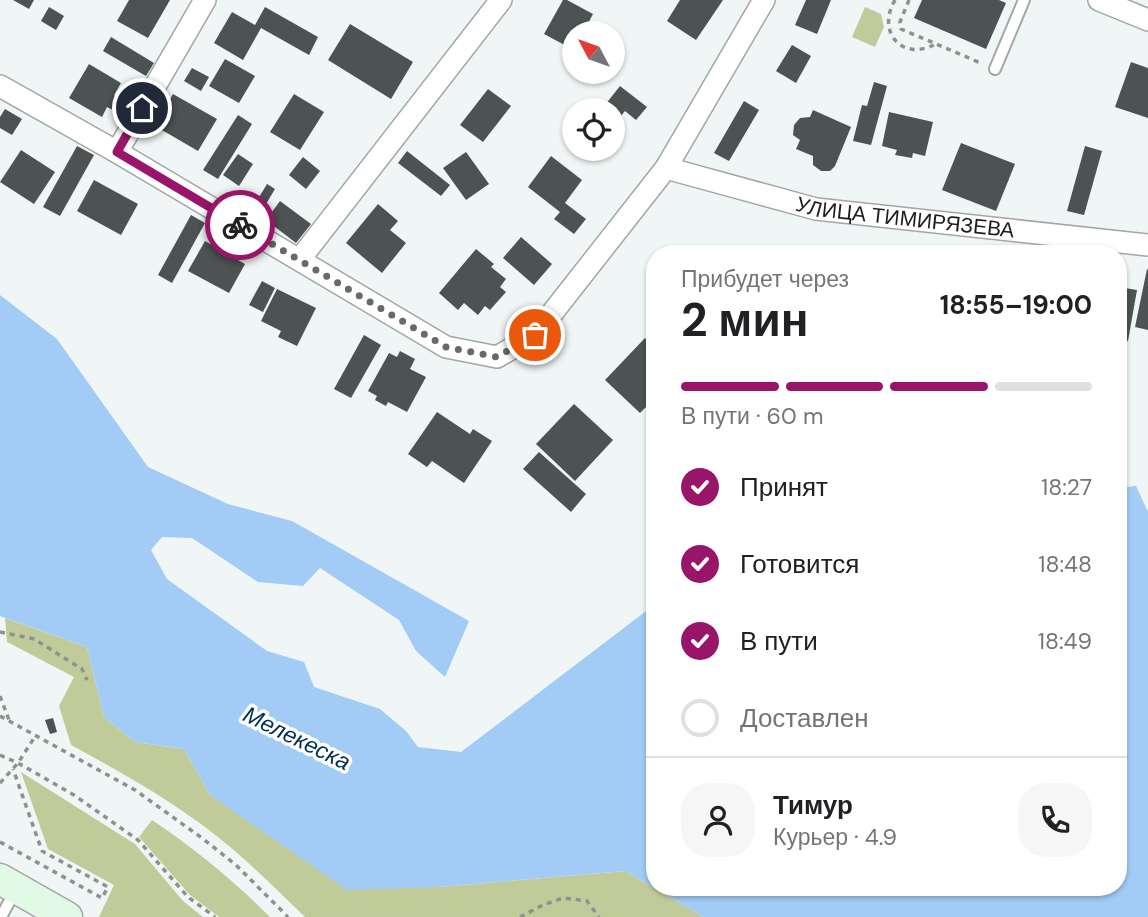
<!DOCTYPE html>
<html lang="ru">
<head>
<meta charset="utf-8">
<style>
	:root { --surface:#fff; --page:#f6f6f6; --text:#202124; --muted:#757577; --line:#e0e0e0; --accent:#99156a }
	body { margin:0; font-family:"DM Sans",sans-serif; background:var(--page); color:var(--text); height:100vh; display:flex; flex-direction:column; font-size:26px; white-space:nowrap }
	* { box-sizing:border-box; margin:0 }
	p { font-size:23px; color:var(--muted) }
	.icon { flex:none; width:38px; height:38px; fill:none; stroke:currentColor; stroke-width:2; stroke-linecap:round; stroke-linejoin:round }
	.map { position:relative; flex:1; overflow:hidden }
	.sheet { position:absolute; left:646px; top:245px; width:481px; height:651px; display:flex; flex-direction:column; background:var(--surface); border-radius:28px; box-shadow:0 2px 5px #0004 }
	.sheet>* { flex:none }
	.needle { width:46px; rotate:311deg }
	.fabs { position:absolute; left:562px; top:21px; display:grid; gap:14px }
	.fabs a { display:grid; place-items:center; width:63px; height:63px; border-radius:50%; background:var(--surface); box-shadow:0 2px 5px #0004; font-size:35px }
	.pin { position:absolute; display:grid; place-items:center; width:60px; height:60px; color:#fff; margin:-30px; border:4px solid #fff; border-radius:50%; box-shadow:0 2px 7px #0007 }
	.courier { position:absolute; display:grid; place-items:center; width:70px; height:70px; margin:-35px; border:5px solid #99156a; border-radius:50%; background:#fff; color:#222; box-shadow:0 2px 9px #0007 }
	.summary em { font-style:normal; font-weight:700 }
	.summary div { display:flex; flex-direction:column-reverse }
	.summary { display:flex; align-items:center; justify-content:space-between; height:119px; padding:0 35px }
	h1 { font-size:46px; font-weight:700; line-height:52px }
	.bar { display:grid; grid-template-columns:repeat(4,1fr); gap:10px 7px; align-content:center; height:84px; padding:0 35px }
	.bar i { height:9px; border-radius:5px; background:var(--line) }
	.bar .on { background:var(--accent) }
	.bar p { grid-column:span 4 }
	.line { display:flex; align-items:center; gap:18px; padding:0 35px; border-top:2px solid var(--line) }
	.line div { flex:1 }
	.round { display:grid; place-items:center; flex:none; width:74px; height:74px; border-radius:28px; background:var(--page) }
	ol { padding:0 35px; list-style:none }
	li { display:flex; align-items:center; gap:21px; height:77px }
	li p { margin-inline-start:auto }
	li .icon { padding:7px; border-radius:50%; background:var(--accent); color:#fff; stroke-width:4 }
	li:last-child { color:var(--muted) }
	li i { width:38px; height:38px; border:4px solid var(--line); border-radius:50% }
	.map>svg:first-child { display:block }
	.green { fill:#c1cb9a }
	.water { fill:#a2ccf5 }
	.building { fill:#4d5253 }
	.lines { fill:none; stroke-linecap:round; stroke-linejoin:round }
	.lane-casing { stroke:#a2a7a6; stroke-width:14 }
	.street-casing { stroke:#a2a7a6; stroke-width:24 }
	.secondary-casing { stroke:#a2a7a6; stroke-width:33 }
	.path { stroke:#8d9190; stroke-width:3.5; stroke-dasharray:5 5; stroke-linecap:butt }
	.lane { stroke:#fff; stroke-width:10 }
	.street { stroke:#fff; stroke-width:21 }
	.secondary { stroke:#e1fae6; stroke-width:30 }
	.done { stroke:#666a69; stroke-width:7; stroke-dasharray:0 12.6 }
	.route { stroke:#99156a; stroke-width:9 }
	.labels { text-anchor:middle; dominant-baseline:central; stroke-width:7; stroke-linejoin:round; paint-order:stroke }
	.street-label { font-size:21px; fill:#1c1e1d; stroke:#fff }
	.water-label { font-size:23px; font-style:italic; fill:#002e54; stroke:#fff }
</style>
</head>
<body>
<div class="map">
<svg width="1148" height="917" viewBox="0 0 1148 917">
	<rect width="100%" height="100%" fill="#f0f6f5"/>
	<g class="green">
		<path d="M 865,7 L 881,14 L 884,27 L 875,47 L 852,37 Z"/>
		<path d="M 5,618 L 87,647 L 104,717 L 135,742 L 184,749 L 210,795 L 439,887 L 625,871 L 704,917 L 305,917 C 273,886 241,854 205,827 C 162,795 117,770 71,745 L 59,706 L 74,677 L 7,642 Z"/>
		<path d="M 21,772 L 135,844 L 183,901 L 203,917 L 99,917 L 114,885 L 48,849 Z"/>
		<path d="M 152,820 C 195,849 233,880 270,917 L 219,917 L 190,895 L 139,837 Z"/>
	</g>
	<path class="water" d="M 0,295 L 57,339 L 148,467 L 228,504 L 292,521 L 469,621 L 445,677 L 416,651 L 399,620 L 320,568 L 303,586 L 258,582 L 192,538 L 162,537 L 151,550 L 167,579 L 267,651 L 304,662 L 314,687 L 380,709 L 406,731 L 418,747 L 461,752 L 654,605 L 654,887 L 1118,887 L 1118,488 L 1136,486 L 1148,512 L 1148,917 L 704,917 L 625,871 L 439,887 L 347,890 L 210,795 L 184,749 L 135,742 L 104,717 L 87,647 L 0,616 Z"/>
	<g class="building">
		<path d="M 13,0 L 34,0 L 29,9 Z"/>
		<path d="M 129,0 L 170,0 L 148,38 L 117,21 Z"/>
		<path d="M 563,0 L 567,0 L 593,14 L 583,33 L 574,33 L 574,50 L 544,34 Z"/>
		<path d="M 680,0 L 723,0 L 696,40 L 667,21 Z"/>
		<path d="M 806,0 L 831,0 L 817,34 L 795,25 Z"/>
		<path d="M 922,0 L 999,0 L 1006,3 L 986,49 L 914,18 Z"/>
		<path d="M 49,7 L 64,16 L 56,30 L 41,21 Z"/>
		<path d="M 265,7 L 318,37 L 309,55 L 261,28 L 243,60 L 214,43 L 232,12 L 255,25 Z"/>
		<path d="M 350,24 L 413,62 L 391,99 L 328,60 Z"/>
		<path d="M 111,37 L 154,63 L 146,76 L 103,51 Z"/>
		<path d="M 792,45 L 811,56 L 796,83 L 776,71 Z"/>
		<path d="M 225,59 L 255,76 L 239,103 L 209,86 Z"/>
		<path d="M 1131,62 L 1148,68 L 1148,118 L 1115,107 Z"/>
		<path d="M 89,64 L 121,83 L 114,95 L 122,99 L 115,111 L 107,107 L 102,117 L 69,98 Z"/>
		<path d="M 192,68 L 209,77 L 201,91 L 184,81 Z"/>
		<path d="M 874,82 L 887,86 L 871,145 L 853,141 L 862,105 L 867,106 Z"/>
		<path d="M 620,86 L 647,107 L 636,120 L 625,111 L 620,117 L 605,105 Z"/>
		<path d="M 488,89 L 511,106 L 483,142 L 460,125 Z"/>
		<path d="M 173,94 L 217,119 L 198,151 L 155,126 Z"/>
		<path d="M 294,94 L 324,112 L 300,150 L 270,132 Z"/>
		<path d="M 744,101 L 759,110 L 729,161 L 714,153 Z"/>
		<path d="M 5,109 L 22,119 L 12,135 L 0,128 L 0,117 Z"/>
		<path d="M 813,110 L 851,127 L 835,166 L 830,171 L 821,171 L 813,165 L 813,156 L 796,149 L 800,140 L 793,135 L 794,125 L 800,118 L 810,117 Z"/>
		<path d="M 889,112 L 933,122 L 925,156 L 913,153 L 912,158 L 895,155 L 897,150 L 882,146 Z"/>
		<path d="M 238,115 L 252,124 L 218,179 L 203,170 Z"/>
		<path d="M 961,143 L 1015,164 L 996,211 L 942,190 Z"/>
		<path d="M 77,146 L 94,155 L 60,216 L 43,207 Z"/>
		<path d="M 1085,146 L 1102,151 L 1084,215 L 1067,211 Z"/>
		<path d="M 21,150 L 55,172 L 34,204 L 0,182 Z"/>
		<path d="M 407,151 L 450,185 L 441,196 L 398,163 Z"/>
		<path d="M 466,152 L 489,184 L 466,200 L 443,168 Z"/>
		<path d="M 238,154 L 253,164 L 239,186 L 223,175 Z"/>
		<path d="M 551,156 L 582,180 L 565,203 L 586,219 L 574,234 L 554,219 L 560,212 L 528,187 Z"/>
		<path d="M 303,157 L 320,171 L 306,189 L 289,175 Z"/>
		<path d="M 94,180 L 138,204 L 121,235 L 77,211 Z"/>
		<path d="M 267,184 L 275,189 L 266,204 L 258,199 Z"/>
		<path d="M 280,201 L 311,224 L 296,243 L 266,220 Z"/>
		<path d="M 378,204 L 398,221 L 390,230 L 406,243 L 382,273 L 346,243 Z"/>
		<path d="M 191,215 L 205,223 L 172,283 L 158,275 Z"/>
		<path d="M 521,237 L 552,264 L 534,285 L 503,258 Z"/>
		<path d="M 205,241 L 245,264 L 229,293 L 188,271 Z"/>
		<path d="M 785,247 L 786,254 L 768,254 L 767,251 Z"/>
		<path d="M 476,249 L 494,264 L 491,267 L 506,279 L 500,287 L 506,292 L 490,310 L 485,306 L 478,315 L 464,303 L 458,310 L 439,293 Z"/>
		<path d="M 1147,269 L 1148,270 L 1148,330 L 1135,327 Z"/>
		<path d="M 262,281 L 275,288 L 263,312 L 249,305 Z"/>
		<path d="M 1118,287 L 1137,290 L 1128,341 L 1118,340 Z"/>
		<path d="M 277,289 L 316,308 L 297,346 L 278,337 L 281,331 L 261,321 Z"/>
		<path d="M 364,335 L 381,345 L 351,398 L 334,389 Z"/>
		<path d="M 645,338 L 654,347 L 654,399 L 640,413 L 605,380 Z"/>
		<path d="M 400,351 L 415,359 L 410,369 L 426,377 L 407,412 L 388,402 L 386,406 L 375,400 L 377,396 L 368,391 L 389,353 L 397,357 Z"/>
		<path d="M 574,404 L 613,440 L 575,481 L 536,444 Z"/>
		<path d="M 437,412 L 470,434 L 473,429 L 492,441 L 464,483 L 432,461 L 427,467 L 408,454 Z"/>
		<path d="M 539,452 L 586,494 L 571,512 L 523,469 Z"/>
		<path d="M 53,718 L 57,732 L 50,734 L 45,720 Z"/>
	</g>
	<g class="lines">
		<defs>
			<g id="lane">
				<path d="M 995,69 L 1024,0"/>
				<path d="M 1,917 L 15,891"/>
			</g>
			<g id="street">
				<path d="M 1099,0 L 1148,20"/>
				<path d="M 0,86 L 117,152 L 446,347 L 497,357 L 535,335 L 666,168 L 764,0"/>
				<path d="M 117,152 L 205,0"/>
				<path id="s1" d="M 666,168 L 816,209 L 1148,245"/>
				<path d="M 300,259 L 501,0"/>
			</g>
			<path id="secondary" d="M 0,879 L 67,917"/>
		</defs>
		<use href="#lane" class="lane-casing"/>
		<use href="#street" class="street-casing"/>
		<use href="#secondary" class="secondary-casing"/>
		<g class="path">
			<path d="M 895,0 C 876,32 902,62 936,44"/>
			<path d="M 909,0 L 900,22 L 901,29 L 983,64"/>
			<path d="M 0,632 L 34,639 L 82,669 L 87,680"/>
			<path d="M 0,696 L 9,720"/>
			<path d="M 0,716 L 135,790 L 202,838 L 236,865 L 288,917"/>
			<path d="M 0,755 L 18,763 L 74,795 L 138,840 L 188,897 L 215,917"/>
			<path d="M 0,783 L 18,763 L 36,735"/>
			<path d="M 0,842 L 102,898 L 108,887 L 42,851 L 13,769"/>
			<path d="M 520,917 L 543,905 L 563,898 L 587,901 L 599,917"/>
		</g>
		<use href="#lane" class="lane"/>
		<use href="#street" class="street"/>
		<use href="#secondary" class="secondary"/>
	</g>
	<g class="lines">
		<path class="done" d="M 240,225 L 446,347 L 497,357 L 535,335"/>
		<path class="route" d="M 142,108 L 117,152 L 240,225"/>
	</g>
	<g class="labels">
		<g class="street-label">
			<text stroke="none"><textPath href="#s1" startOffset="245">УЛИЦА ТИМИРЯЗЕВА</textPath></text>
		</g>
		<g class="water-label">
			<text transform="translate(297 738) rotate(26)">Мелекеска</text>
		</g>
	</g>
</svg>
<div class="fabs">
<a><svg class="needle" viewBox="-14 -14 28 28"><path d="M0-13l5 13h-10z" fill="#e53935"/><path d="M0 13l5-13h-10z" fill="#757577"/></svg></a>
<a><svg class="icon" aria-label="locate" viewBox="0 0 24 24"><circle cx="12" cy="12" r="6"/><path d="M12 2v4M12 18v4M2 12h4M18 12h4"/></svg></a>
</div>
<div class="pin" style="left:535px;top:335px;background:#ea580c"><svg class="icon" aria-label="bag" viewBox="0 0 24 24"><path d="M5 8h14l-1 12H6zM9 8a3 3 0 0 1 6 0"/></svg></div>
<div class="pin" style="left:142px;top:108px;background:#1f2937"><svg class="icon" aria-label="home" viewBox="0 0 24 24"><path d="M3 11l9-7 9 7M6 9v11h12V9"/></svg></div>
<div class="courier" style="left:240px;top:225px"><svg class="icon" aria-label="bike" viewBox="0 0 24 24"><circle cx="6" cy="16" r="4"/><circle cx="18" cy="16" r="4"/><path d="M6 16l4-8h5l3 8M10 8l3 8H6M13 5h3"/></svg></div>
<section class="sheet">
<div class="summary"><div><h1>2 мин</h1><p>Прибудет через</p></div><em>18:55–19:00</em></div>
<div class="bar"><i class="on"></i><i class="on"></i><i class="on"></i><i></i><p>В пути · 60 m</p></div>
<ol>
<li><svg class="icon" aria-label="check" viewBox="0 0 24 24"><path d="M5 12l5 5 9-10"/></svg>Принят<p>18:27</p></li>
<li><svg class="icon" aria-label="check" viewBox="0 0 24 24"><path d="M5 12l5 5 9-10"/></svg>Готовится<p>18:48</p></li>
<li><svg class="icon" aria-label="check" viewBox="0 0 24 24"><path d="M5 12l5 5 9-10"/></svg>В пути<p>18:49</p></li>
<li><i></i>Доставлен</li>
</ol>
<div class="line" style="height:126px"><a class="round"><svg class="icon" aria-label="person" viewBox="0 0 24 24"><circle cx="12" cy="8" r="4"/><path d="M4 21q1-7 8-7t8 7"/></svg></a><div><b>Тимур</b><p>Курьер · 4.9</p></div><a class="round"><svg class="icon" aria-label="phone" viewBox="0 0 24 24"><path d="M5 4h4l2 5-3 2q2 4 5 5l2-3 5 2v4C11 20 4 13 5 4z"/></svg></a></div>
</section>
</div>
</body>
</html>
